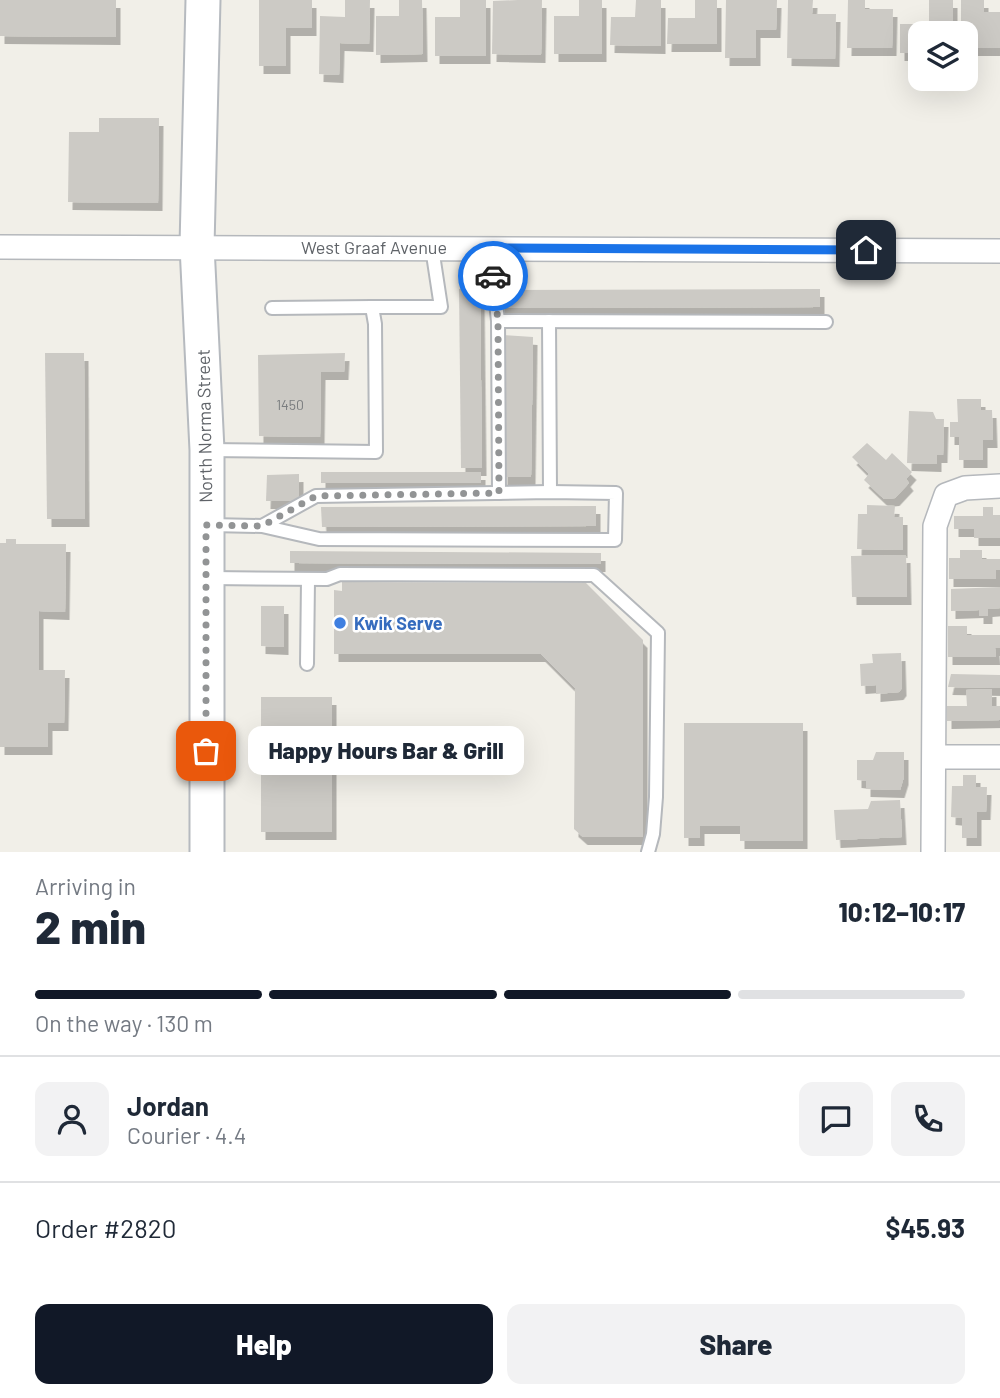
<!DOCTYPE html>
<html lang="en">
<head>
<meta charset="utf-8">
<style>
	:root { --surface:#fff; --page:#f2f2f3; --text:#1f2937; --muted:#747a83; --line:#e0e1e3; --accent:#111827 }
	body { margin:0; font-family:Barlow,sans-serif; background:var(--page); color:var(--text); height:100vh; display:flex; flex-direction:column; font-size:26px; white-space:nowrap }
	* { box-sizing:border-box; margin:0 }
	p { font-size:23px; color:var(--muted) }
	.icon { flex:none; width:38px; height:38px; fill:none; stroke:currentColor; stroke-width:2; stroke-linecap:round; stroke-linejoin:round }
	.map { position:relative; height:852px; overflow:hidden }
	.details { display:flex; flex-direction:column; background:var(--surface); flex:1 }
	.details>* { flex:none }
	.tools { position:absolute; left:908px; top:21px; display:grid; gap:14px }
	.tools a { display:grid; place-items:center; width:70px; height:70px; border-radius:14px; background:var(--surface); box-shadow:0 7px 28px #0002; font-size:35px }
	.pin { position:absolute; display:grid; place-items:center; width:60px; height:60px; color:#fff; margin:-30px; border-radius:14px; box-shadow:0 4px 10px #0006 }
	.courier { position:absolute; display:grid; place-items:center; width:70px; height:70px; margin:-35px; border:5px solid #1a73e8; border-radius:50%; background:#fff; color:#222; box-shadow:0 2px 9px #0007 }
	.bubble { position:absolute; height:49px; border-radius:14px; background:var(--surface); box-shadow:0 7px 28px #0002; font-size:23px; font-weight:800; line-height:49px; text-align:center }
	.overview em { font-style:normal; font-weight:800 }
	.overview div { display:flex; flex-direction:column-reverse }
	.overview { display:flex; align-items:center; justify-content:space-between; height:119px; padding:0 35px }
	h1 { font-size:46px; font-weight:800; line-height:52px }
	.bar { display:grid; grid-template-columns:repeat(4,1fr); gap:10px 7px; align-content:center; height:84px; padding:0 35px }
	.bar i { height:9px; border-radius:5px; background:var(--line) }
	.bar .selected { background:var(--accent) }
	.bar p { grid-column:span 4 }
	.line { display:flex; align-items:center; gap:18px; padding:0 35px; border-top:2px solid var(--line) }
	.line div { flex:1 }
	.round { display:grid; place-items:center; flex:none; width:74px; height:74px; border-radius:14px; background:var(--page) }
	.button { display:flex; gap:14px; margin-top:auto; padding:14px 35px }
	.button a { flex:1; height:80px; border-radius:14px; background:var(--accent); color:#fff; font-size:28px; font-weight:800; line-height:80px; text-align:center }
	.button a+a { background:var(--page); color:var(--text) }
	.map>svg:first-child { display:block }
	.building { fill:#cccac5; filter:url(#shadow) }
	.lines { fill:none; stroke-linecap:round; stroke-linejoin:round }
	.lane-casing { stroke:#b5b8bc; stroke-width:16 }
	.street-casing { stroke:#b5b8bc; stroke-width:26 }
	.secondary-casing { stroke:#b6babf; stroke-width:37 }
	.lane { stroke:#fff; stroke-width:12 }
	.street { stroke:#fff; stroke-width:23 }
	.secondary { stroke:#fff; stroke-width:33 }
	.done { stroke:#929495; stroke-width:7; stroke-dasharray:0 12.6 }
	.route { stroke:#1a73e8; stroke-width:9 }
	.shop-dot { fill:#3f7fe0; stroke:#fff; stroke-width:2.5 }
	.labels { text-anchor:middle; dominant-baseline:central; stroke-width:5; stroke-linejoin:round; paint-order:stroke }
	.number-label { font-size:14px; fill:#7a7d7f }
	.street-label { font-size:18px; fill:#5f6368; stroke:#fff }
	.shop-label { font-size:18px; font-weight:bold; fill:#366cbe; stroke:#fff; text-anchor:start }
</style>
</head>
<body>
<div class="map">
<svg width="1000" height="852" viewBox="0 0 1000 852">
	<defs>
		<filter id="shadow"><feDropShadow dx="4.5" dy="8" stdDeviation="0" flood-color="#0004"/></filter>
	</defs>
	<rect width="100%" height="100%" fill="#f1efe8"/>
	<g class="building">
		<path d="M 0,0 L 116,0 L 116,37 L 0,36 Z"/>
		<path d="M 259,0 L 312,0 L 312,28 L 286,28 L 286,66 L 259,66 Z"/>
		<path d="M 345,0 L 370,0 L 369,44 L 340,43 L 339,75 L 319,74 L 320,16 L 345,17 Z"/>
		<path d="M 399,0 L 422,0 L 423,54 L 376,55 L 376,16 L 399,16 Z"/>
		<path d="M 460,0 L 486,0 L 486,56 L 435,56 L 435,17 L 460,17 Z"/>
		<path d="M 518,0 L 542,0 L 541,55 L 492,54 L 493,1 Z"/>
		<path d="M 579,0 L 602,0 L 602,54 L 554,54 L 554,16 L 579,16 Z"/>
		<path d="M 636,0 L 661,0 L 661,46 L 610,45 L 611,17 L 635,17 Z"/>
		<path d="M 695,0 L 717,0 L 717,44 L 667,44 L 668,18 L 695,18 Z"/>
		<path d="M 726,0 L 777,0 L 776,30 L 756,30 L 756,58 L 725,58 Z"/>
		<path d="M 788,0 L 813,0 L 812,14 L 836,14 L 835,59 L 787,58 Z"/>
		<path d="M 848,0 L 865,0 L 865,9 L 893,9 L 892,48 L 847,48 Z"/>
		<path d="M 929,0 L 953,0 L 953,33 L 920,33 L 920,53 L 900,53 L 900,24 L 929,24 Z"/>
		<path d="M 961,0 L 984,0 L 984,12 L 1000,12 L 1000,48 L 966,48 L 966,33 L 961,33 Z"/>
		<path d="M 99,118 L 159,118 L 158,203 L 68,202 L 69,132 L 99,132 Z"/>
		<path d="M 480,287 L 482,468 L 461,468 L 459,289 Z"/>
		<path d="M 820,289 L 820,307 L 500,308 L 500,290 Z"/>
		<path d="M 503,335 L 533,337 L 531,477 L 503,477 Z"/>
		<path d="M 45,353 L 84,353 L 85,519 L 47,519 Z"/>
		<path d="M 345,353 L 344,372 L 321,372 L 320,437 L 259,436 L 258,355 Z"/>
		<path d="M 957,399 L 981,399 L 981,410 L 992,410 L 993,440 L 983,440 L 983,460 L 959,460 L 959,437 L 950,437 L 950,422 L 958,422 Z"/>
		<path d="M 909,411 L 933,412 L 936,419 L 944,419 L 943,455 L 937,455 L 937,464 L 907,463 Z"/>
		<path d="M 867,443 L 886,460 L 892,453 L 912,472 L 906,479 L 909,483 L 895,498 L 884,499 L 864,480 L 869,474 L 852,457 Z"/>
		<rect x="321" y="472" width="160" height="11"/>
		<path d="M 299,474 L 299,501 L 266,501 L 267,475 Z"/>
		<path d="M 867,505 L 895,506 L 894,517 L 903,517 L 903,550 L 857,549 L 858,514 L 867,514 Z"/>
		<path d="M 596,506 L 596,526 L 322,527 L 321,507 Z"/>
		<path d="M 983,507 L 993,507 L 993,515 L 1000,515 L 1000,538 L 974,538 L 974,529 L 954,529 L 954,516 L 983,516 Z"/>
		<path d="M 6,539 L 16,539 L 16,544 L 66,544 L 65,612 L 39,611 L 39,670 L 65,670 L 64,723 L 48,723 L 48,747 L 0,747 L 0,543 L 6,543 Z"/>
		<path d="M 960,550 L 982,550 L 982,559 L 1000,559 L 1000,570 L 996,570 L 996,579 L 949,579 L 949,558 L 960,558 Z"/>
		<path d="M 290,551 L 601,553 L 601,564 L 290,563 Z"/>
		<path d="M 906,555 L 907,597 L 852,597 L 851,556 Z"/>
		<path d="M 342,582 L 586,583 L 643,640 L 643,837 L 583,837 L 574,829 L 575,688 L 541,654 L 334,654 L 334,590 L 342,591 Z"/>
		<path d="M 1000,587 L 1000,608 L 988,609 L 988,616 L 979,616 L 979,610 L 951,611 L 951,589 Z"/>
		<path d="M 261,606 L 284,606 L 284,647 L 261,646 Z"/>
		<path d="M 948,626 L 967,626 L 967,635 L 1000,635 L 1000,648 L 995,648 L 996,657 L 948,657 Z"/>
		<path d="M 901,653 L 902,688 L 899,692 L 876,694 L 876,685 L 861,686 L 860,664 L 873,663 L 872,654 Z"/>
		<path d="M 951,674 L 1000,675 L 1000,688 L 948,687 Z"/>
		<path d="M 992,689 L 992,706 L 1000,706 L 1000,720 L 947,721 L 947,706 L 967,706 L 966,690 Z"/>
		<rect x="261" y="697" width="71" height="135"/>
		<path d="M 684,723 L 803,723 L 803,841 L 740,841 L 740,826 L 700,826 L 700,838 L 684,838 Z"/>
		<path d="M 876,752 L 904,752 L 904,777 L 900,790 L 866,789 L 866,781 L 857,780 L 857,760 L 873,760 Z"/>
		<path d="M 963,775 L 976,775 L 976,787 L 987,787 L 986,812 L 977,812 L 977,838 L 962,838 L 962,818 L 951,817 L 952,786 L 963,786 Z"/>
		<path d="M 900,800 L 902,837 L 836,840 L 834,810 L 868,809 L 871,801 Z"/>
	</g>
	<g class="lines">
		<defs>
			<g id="lane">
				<path d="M 490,248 L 498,321 L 499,493"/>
				<path d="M 272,308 L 372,307"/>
				<path d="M 498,321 L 826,322"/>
				<path d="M 549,321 L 550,492"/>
				<path d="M 207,450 L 376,452 L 375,324 L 372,307 L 441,307 L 432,248"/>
				<path d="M 210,525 L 262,526 L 319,539 L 615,540 L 616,493 L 550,492 L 316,496 L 262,526"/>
				<path d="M 210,578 L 327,579 L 340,574 L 594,575 L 658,633 L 656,797 L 653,834 L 648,852"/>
				<path d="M 307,664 L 308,580"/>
			</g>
			<g id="street">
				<path d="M 0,247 L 1000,251"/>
				<path d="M 935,757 L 1000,757"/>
				<path d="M 933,852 L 935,526 L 946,495 L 965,488 L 1000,486"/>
			</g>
			<path id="secondary" d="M 203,0 L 197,246 L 207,450 L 207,852"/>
		</defs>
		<use href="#lane" class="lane-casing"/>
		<use href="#street" class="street-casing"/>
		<use href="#secondary" class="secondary-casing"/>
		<use href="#lane" class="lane"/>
		<use href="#street" class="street"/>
		<use href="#secondary" class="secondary"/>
	</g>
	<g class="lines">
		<path class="done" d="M 206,751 L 206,525 L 262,526 L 316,496 L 499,493 L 498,321 L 493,276"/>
		<path class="route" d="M 493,276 L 490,248 L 866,250"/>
	</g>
	<circle class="shop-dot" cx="340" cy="623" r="7"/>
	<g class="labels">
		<g class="number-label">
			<text x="290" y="404">1450</text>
		</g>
		<g class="street-label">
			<text x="374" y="247">West Graaf Avenue</text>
			<text transform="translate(204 426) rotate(-91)">North Norma Street</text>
		</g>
		<g class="shop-label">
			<text x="354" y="623">Kwik Serve</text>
		</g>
	</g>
</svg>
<div class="tools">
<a><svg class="icon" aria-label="layers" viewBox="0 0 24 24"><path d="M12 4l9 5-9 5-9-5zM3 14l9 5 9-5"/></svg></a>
</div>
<div class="pin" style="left:206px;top:751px;background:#ea580c"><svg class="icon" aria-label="bag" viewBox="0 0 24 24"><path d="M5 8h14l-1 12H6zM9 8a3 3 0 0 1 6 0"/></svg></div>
<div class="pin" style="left:866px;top:250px;background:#1f2937"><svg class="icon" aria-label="home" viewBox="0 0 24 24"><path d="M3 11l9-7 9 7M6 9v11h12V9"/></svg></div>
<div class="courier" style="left:493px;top:276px"><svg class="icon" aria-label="car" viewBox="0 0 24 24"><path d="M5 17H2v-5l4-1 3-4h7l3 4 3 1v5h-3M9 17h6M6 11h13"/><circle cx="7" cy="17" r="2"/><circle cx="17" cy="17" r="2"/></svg></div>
<div class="bubble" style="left:248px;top:726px;width:276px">Happy Hours Bar &amp; Grill</div>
</div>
<section class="details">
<div class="overview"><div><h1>2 min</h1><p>Arriving in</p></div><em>10:12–10:17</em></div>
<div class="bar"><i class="selected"></i><i class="selected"></i><i class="selected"></i><i></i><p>On the way · 130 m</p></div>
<div class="line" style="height:126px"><a class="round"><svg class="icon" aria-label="person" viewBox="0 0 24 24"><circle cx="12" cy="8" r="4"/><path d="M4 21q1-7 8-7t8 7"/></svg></a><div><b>Jordan</b><p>Courier · 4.4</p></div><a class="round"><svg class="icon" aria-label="chat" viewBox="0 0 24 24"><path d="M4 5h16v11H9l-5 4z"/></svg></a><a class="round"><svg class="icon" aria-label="phone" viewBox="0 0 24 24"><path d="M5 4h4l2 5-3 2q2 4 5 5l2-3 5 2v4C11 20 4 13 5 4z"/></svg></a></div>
<div class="line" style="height:91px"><div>Order #2820</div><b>$45.93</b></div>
<div class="button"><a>Help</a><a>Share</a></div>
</section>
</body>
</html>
